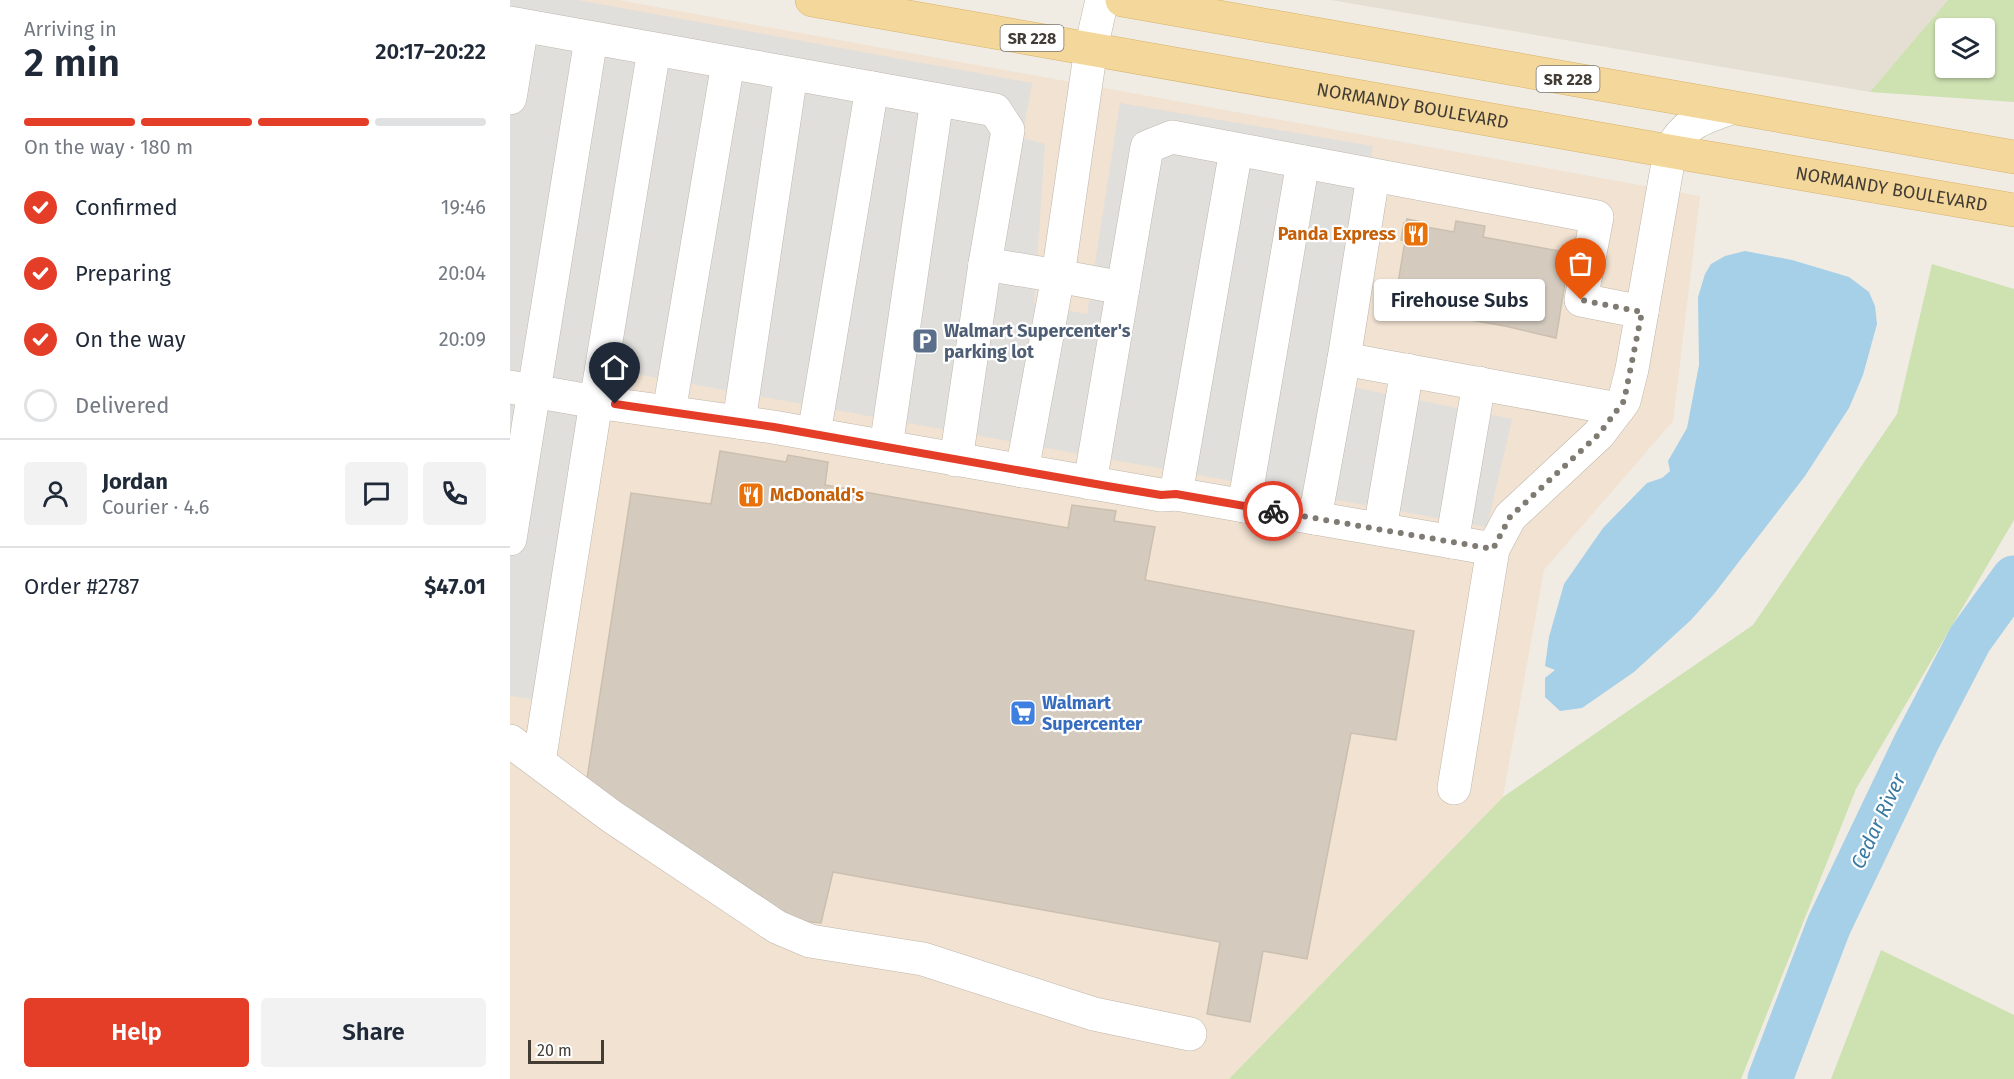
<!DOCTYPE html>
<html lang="en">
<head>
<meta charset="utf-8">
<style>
	:root { --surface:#fff; --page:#f2f2f3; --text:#1f2937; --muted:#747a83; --line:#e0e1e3; --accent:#e43d28 }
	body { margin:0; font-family:"Fira Sans",sans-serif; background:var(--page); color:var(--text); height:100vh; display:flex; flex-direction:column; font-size:22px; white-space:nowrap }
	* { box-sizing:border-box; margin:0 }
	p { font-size:20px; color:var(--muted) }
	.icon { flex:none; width:33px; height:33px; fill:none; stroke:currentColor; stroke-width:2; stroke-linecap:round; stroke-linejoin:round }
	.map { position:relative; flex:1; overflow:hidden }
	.sheet { display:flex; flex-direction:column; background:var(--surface); width:510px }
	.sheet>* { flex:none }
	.tools { position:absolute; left:1425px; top:18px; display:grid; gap:12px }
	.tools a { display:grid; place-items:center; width:60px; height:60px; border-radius:6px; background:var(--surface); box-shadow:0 2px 4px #0004; font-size:30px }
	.scale { position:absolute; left:18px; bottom:15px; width:76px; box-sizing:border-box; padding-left:6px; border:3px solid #423c35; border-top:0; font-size:16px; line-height:21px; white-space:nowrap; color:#423c35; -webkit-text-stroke:4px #fff; paint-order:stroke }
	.pin { position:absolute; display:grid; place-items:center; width:51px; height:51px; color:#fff; margin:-62px -26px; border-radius:50% 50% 50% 0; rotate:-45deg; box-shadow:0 0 6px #0007 }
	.pin .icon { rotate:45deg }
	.courier { position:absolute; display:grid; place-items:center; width:60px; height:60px; margin:-30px; border:4px solid #e43d28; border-radius:50%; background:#fff; color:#222; box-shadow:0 2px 8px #0007 }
	.bubble { position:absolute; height:42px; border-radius:6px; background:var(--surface); box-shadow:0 2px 4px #0004; font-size:20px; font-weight:600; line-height:42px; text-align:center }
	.summary em { font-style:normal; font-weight:600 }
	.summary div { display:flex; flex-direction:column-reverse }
	.summary { display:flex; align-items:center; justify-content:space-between; height:102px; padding:0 24px }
	h1 { font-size:39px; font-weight:600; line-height:45px }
	.bar { display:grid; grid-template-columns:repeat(4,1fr); gap:9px 6px; align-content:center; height:72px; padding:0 24px }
	.bar i { height:8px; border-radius:4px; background:var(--line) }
	.bar .active { background:var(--accent) }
	.bar p { grid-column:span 4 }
	.line { display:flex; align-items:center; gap:15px; padding:0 24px; border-top:2px solid var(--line) }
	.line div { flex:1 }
	.round { display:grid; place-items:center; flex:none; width:63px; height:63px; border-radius:6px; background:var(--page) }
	ol { padding:0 24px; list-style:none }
	li { display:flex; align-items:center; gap:18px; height:66px }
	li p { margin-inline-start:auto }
	li .icon { padding:6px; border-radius:50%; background:var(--accent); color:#fff; stroke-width:4 }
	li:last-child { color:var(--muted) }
	li i { width:33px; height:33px; border:3px solid var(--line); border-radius:50% }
	.action { display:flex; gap:12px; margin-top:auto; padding:12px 24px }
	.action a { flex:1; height:69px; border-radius:6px; background:var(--accent); color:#fff; font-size:24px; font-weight:600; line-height:69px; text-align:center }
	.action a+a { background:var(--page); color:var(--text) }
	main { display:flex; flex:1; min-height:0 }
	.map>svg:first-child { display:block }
	.residential { fill:#e4ded3 }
	.commercial { fill:#f1e2d1 }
	.green { fill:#cde1b1; fill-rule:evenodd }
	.parking { fill:#e1dfdc }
	.water { fill:#a6cfe8 }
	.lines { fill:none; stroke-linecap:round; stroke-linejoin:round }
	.river { stroke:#a6cfe8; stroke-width:45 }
	.building { fill:#d4cabe; stroke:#cbbfaf; stroke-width:1.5 }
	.minor-casing { stroke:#beb6ab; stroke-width:34 }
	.major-casing { stroke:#d7b36c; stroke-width:34 }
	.minor { stroke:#fff; stroke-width:33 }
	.major { stroke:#f4d79a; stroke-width:33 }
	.done { stroke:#7f7a72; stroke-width:6; stroke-dasharray:0 10.8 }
	.route { stroke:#e43d28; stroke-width:8 }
	.labels { text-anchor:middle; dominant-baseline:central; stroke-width:4.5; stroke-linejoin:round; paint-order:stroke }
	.shield { fill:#fff; stroke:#7b7672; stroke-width:1.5 }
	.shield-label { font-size:16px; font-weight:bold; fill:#423c35 }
	.street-label { font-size:18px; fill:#423c35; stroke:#fff }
	.food-label { font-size:18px; font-weight:bold; fill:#c56008; stroke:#fff; text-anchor:end }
	.service-label { font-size:18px; font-weight:bold; fill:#4e5e75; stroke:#fff; text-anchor:start }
	.shop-label { font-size:18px; font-weight:bold; fill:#366cbe; stroke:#fff; text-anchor:start }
	.water-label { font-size:20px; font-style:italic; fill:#3a7aa2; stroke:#fff }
</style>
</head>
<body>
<main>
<section class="sheet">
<div class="summary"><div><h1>2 min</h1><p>Arriving in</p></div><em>20:17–20:22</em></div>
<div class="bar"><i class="active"></i><i class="active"></i><i class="active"></i><i></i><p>On the way · 180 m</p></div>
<ol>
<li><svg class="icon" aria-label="check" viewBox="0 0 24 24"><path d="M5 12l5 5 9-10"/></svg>Confirmed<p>19:46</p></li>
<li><svg class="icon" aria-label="check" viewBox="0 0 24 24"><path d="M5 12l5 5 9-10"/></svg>Preparing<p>20:04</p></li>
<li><svg class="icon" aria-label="check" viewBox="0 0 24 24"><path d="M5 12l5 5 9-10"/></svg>On the way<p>20:09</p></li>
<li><i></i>Delivered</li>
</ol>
<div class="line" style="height:108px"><a class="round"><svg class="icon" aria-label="person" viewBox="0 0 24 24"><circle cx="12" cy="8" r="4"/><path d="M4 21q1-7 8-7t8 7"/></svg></a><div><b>Jordan</b><p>Courier · 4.6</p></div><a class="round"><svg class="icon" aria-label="chat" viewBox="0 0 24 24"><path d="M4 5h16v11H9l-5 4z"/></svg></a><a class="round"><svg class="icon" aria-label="phone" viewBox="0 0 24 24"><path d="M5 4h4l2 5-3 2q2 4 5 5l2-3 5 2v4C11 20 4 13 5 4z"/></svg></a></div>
<div class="line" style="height:78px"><div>Order #2787</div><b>$47.01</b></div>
<div class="action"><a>Help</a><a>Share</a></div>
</section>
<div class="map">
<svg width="1504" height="1079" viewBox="0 0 1504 1079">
	<rect width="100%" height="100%" fill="#f0ece4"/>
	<path class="residential" d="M 821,0 L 1438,0 L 1360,92 Z"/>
	<path class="commercial" d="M 0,0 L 108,0 L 1190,196 L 1163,421 L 1034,570 L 993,797 L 719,1079 L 0,1079 Z"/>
	<g class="green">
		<path d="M 1438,0 L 1504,0 L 1504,102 L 1360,92 ZM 1474,28 L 1474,68 L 1436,68 L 1436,28 Z"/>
		<path d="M 1422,264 L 1504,289 L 1504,520 L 1346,789 L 1231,1079 L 719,1079 L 993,797 L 1243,625 L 1387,414 Z"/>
		<path d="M 1371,950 L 1504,1015 L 1504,1079 L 1321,1079 Z"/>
	</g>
	<path class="parking" d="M 0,0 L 67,0 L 522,83 L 512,138 L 535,144 L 524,304 L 577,314 L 610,103 L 863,146 L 822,383 L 1002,419 L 977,527 L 92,368 L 29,700 L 0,696 Z"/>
	<path class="water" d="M 1235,251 L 1282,260 L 1339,277 L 1359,292 L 1365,306 L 1367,324 L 1353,375 L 1339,408 L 1295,476 L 1204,594 L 1181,620 L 1124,672 L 1072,708 L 1050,711 L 1035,697 L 1035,678 L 1045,670 L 1035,666 L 1039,637 L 1054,584 L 1093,528 L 1137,483 L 1152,478 L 1160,471 L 1158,461 L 1177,428 L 1189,365 L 1188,297 L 1195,274 L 1201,264 L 1215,256 Z"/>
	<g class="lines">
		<path class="river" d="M 1260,1079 L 1319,925 L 1406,743 L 1460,639 L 1504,578"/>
	</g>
	<g class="building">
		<path d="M 897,219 L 917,223 L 916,227 L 944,232 L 946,221 L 975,226 L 973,237 L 1060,253 L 1046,338 L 995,326 L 884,307 L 895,241 L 891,240 L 894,223 L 896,223 Z"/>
		<path d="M 210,451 L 276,462 L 278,455 L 318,462 L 315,485 L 558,528 L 562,505 L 606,511 L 604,521 L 645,527 L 635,580 L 904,631 L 886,740 L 841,733 L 797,959 L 753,951 L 740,1022 L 697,1014 L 710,942 L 323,872 L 311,923 L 273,919 L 76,785 L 121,493 L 201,504 Z"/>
	</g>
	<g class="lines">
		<defs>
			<g id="minor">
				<path d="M 592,0 L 581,48 L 548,276 L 613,288 L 637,147 L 662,137 L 1087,217 L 1071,300 L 1132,312"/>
				<path d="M 0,23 L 485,110 L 498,130 L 475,264 L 548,276 L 512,471"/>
				<path d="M 0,98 L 12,26"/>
				<path d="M 863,176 L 834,359 L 1108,409"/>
				<path d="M 0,387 L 86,402 L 144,50"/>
				<path d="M 159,412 L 218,63"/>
				<path d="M 229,422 L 281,74"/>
				<path d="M 304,434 L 362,88"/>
				<path d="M 376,447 L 427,100"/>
				<path d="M 446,460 L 475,264"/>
				<path d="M 580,483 L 613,288"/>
				<path d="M 666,494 L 726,150"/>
				<path d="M 734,506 L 793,162"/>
				<path d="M 805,518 L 834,359"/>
				<path d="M 870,529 L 897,370"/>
				<path d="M 0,539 L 81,39"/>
				<path d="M 942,542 L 969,383"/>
				<path d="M 0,741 L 101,816 L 267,927 L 300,941 L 413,959 L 584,1014 L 680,1034"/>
				<path d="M 29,762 L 86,402 L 263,427 L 651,495 L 666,494 L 983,549 L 1000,517 L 1089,434 L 1114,401 L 1122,369 L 1160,151 C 1174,123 1192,118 1221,108"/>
				<path d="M 944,788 L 983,549"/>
			</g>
			<g id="major">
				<path id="s1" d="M 302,0 L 1164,152 L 1504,210"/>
				<path d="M 612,0 L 1504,157"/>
			</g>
		</defs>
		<use href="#minor" class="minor-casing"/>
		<use href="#major" class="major-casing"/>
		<use href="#minor" class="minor"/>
		<use href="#major" class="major"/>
	</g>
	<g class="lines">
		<path class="done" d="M 763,511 L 983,549 L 1000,517 L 1089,434 L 1114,401 L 1132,312 L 1071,300"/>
		<path class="route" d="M 105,404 L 264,427 L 597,486 L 651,495 L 666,494 L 763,511"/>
	</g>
	<defs>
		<symbol id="restaurant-square" viewBox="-11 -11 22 22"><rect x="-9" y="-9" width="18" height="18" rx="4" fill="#e8710a" stroke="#fff"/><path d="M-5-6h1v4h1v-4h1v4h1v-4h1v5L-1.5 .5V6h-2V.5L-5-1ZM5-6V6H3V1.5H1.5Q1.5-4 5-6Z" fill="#fff"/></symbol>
		<symbol id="parking-square" viewBox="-11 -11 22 22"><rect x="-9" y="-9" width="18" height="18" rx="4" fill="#5c6f8a" stroke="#fff"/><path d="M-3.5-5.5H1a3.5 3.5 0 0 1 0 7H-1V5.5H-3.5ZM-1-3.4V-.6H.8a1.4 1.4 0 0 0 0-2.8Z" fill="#fff"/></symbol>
		<symbol id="supermarket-square" viewBox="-11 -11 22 22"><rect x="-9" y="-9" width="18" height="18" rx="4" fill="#3f7fe0" stroke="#fff"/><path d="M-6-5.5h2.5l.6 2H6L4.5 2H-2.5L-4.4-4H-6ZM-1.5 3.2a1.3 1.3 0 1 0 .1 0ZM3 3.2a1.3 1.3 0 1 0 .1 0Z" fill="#fff"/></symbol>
	</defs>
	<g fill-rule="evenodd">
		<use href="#restaurant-square" x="891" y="219" width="30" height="30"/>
		<use href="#parking-square" x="400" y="326" width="30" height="30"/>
		<use href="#restaurant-square" x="226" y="480" width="30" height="30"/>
		<use href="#supermarket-square" x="498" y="698" width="30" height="30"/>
	</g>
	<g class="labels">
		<g class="shield">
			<rect x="490.5" y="25" width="63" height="26" rx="4.5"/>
			<rect x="1026.5" y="66" width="63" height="26" rx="4.5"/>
		</g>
		<g class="shield-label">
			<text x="522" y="38">SR 228</text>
			<text x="1058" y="79">SR 228</text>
		</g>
		<g class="street-label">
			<text stroke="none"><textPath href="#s1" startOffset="610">NORMANDY BOULEVARD</textPath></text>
			<text stroke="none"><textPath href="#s1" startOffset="1096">NORMANDY BOULEVARD</textPath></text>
		</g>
		<g class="food-label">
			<text x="886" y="234">Panda Express</text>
			<text x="260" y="495" text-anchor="start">McDonald's</text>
		</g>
		<g class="service-label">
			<text x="434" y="331">Walmart Supercenter's<tspan x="434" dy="21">parking lot</tspan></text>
		</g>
		<g class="shop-label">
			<text x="532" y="703">Walmart<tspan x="532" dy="21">Supercenter</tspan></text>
		</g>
		<g class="water-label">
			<text transform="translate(1368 821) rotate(-65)">Cedar River</text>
		</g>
	</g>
</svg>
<div class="tools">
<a><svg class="icon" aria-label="layers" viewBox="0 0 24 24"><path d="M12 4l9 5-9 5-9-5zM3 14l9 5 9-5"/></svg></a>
</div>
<div class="scale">20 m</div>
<div class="pin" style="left:1071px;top:300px;background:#ea580c"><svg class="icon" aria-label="bag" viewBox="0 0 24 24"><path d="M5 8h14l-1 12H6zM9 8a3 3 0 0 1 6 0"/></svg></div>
<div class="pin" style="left:105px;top:404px;background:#1f2937"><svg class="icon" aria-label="home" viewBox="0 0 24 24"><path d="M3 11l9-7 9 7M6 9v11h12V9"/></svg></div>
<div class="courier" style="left:763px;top:511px"><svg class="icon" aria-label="bike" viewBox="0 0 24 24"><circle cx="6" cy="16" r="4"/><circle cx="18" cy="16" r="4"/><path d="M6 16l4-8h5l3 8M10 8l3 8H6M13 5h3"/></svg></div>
<div class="bubble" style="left:864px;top:279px;width:171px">Firehouse Subs</div>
</div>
</main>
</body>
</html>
